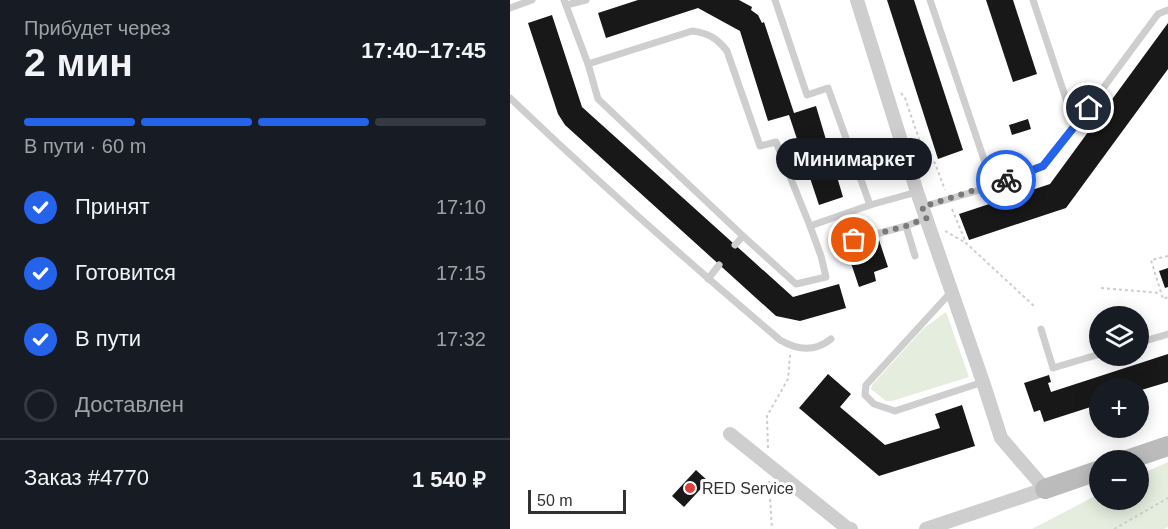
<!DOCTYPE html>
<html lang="ru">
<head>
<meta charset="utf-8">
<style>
	:root { --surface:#171b24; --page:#242831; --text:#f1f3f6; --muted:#9ea1a6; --line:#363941; --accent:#2563eb }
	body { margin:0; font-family:Helvetica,sans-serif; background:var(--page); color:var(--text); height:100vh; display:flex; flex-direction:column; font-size:22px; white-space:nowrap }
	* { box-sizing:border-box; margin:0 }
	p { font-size:20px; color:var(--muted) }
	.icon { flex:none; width:33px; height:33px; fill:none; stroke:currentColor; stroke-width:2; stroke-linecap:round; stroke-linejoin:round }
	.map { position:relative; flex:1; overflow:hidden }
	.side { display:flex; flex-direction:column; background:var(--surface); width:510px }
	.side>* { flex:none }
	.controls { position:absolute; left:579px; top:306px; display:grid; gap:12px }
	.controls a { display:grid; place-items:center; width:60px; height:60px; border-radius:50%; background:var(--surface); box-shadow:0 3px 15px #0003; font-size:30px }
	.scale { position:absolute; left:18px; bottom:15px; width:98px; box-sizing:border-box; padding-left:6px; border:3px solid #313131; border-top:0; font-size:16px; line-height:21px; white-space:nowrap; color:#313131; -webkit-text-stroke:4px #fff; paint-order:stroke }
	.pin { position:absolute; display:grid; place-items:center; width:51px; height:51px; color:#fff; margin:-26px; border:3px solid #fff; border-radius:50%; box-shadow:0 2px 6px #0007 }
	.courier { position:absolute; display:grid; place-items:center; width:60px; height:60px; margin:-30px; border:4px solid #2563eb; border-radius:50%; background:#fff; color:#222; box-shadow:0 2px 8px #0007 }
	.bubble { position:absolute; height:42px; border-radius:21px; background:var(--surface); box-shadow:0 3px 15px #0003; font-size:20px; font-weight:600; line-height:42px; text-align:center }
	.summary em { font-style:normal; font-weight:600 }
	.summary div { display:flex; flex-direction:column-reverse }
	.summary { display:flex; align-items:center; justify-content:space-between; height:102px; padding:0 24px }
	h1 { font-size:39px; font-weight:600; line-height:45px }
	.bar { display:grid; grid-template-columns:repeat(4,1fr); gap:9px 6px; align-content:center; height:72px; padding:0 24px }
	.bar i { height:8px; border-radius:4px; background:var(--line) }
	.bar .on { background:var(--accent) }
	.bar p { grid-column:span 4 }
	.line { display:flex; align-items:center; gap:15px; padding:0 24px; border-top:2px solid var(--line) }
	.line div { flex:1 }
	ol { padding:0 24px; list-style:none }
	li { display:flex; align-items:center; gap:18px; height:66px }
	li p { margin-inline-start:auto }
	li .icon { padding:6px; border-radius:50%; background:var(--accent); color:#fff; stroke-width:4 }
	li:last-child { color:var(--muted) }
	li i { width:33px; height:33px; border:3px solid var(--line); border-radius:50% }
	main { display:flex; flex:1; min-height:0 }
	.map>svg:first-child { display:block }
	.green { fill:#e5eddf }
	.building { fill:#181818 }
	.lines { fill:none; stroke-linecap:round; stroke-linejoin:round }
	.path { stroke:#cecece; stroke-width:2; stroke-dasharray:3 3; stroke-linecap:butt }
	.lane { stroke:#cecece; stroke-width:7 }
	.street { stroke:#cecece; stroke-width:14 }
	.secondary { stroke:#bbb; stroke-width:20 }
	.done { stroke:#797979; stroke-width:6; stroke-dasharray:0 10.8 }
	.route { stroke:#2563eb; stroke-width:8 }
	.poi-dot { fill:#df3f3b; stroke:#fff; stroke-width:2 }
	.labels { text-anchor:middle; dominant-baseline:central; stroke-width:6; stroke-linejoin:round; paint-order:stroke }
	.poi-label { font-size:16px; fill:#313131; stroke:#fff; text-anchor:start }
</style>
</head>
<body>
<main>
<section class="side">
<div class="summary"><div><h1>2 мин</h1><p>Прибудет через</p></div><em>17:40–17:45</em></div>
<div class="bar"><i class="on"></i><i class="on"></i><i class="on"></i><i></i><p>В пути · 60 m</p></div>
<ol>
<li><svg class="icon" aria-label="check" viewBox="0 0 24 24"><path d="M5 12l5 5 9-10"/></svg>Принят<p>17:10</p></li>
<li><svg class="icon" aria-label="check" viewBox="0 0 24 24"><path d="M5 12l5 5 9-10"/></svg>Готовится<p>17:15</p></li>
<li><svg class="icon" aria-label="check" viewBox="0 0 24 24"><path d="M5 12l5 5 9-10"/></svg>В пути<p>17:32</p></li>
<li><i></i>Доставлен</li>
</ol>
<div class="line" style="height:78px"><div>Заказ #4770</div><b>1 540 ₽</b></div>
</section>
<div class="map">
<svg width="658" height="529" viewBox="0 0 658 529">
	<rect width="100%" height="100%" fill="#fff"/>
	<g class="green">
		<path d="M 436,312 L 459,377 L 382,401 L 376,401 L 361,389 L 362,385 L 414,328 Z"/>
		<path d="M 658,462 L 658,527 L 654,529 L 522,529 L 589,494 L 590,500 L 628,500 L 629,475 Z"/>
	</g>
	<g class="building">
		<path d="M 128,0 L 229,0 L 242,7 L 241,10 L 248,15 L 252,23 L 254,22 L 284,113 L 306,106 L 333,197 L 309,205 L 279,115 L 258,121 L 230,31 L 188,8 L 96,38 L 88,13 Z"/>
		<path d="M 377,0 L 404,0 L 453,150 L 428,159 Z"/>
		<path d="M 476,0 L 503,0 L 527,74 L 503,82 Z"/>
		<path d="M 42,15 L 72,107 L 283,297 L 329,284 L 336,308 L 290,321 L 266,316 L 55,125 L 48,114 L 18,23 Z"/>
		<path d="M 658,23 L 658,69 L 556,208 L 459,240 L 449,214 L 540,184 Z"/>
		<path d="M 518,119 L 521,129 L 502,135 L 499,125 Z"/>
		<path d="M 369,240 L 378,267 L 364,272 L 366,281 L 349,287 L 337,251 Z"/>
		<path d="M 658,268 L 658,287 L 655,288 L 649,271 Z"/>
		<path d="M 658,354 L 658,382 L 628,391 L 628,388 L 590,388 L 590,404 L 534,422 L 530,410 L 524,412 L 514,383 L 539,375 L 541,382 L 538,383 L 541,392 Z"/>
		<path d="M 318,374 L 341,394 L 330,407 L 375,445 L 430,428 L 425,414 L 452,405 L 465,446 L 369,476 L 289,408 Z"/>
		<path d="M 186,470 L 198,481 L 174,507 L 162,496 Z"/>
	</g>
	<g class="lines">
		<g class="path">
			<path d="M 391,93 L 395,98 L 415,156 L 425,163 L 435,190"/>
			<path d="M 442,209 L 456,243 L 524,306"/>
			<path d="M 435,231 L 456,243"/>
			<path d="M 658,256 L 641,260 L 653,299 L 658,297"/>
			<path d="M 591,288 L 651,293"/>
			<path d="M 258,448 L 257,416 L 278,379 L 280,355"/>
			<path d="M 259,481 L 262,529"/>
			<path d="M 604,529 L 658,498"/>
		</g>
		<g class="lane">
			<path d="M 54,0 L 78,64 L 88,99 L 233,236 L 286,284 L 316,277 L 311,256 L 300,226 L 360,205 L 407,192"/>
			<path d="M 265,0 L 297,95 L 318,88 L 360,205"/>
			<path d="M 420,0 L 483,186"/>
			<path d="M 523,0 L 565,126"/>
			<path d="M 56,5 L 76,0"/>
			<path d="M 0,8 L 22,0"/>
			<path d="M 78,64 L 182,31 C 198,33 207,38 217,51 L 250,146 L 266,142 L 300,226"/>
			<path d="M 0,98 C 87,181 178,262 270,340 C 287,350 305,352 321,339"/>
			<path d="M 412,207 L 483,186 L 533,166 L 565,126 L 648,14 L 658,10"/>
			<path d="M 396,226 L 405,256"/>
			<path d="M 344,240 L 396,226 L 417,218"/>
			<path d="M 225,245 L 233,236"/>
			<path d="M 198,279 L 209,265"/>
			<path d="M 442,291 L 356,385 L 355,395 L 364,404 L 385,411 L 473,382"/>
			<path d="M 531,329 L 543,368 L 590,354"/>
			<path d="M 628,343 L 658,334"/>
		</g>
		<g class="street">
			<path d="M 347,0 L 407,192 L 473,382 L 491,438 L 535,489 L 416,529"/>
			<path d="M 220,434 L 337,528 L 341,529"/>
		</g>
		<g class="secondary">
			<path d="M 617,460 L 658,446"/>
			<path d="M 535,489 L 590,470"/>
		</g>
	</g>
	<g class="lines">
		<path class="done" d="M 344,240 L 396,226 L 417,218 L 412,207 L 496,180"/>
		<path class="route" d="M 496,180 L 533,166 L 579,108"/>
	</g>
	<circle class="poi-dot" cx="180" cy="488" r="6"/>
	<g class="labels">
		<g class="poi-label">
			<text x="192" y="488">RED Service</text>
		</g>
	</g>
</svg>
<div class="controls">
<a><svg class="icon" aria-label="layers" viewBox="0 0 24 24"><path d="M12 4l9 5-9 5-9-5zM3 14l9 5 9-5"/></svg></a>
<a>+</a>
<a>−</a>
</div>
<div class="scale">50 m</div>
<div class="pin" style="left:344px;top:240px;background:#ea580c"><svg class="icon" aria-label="bag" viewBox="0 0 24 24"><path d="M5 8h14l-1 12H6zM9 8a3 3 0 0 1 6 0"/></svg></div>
<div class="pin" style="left:579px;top:108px;background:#1f2937"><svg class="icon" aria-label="home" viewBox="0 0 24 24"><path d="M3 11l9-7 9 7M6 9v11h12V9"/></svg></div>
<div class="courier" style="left:496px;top:180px"><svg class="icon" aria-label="bike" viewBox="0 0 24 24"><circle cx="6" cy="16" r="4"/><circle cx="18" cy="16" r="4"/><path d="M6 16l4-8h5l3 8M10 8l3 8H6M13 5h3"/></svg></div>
<div class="bubble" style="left:266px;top:138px;width:156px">Минимаркет</div>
</div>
</main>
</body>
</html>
